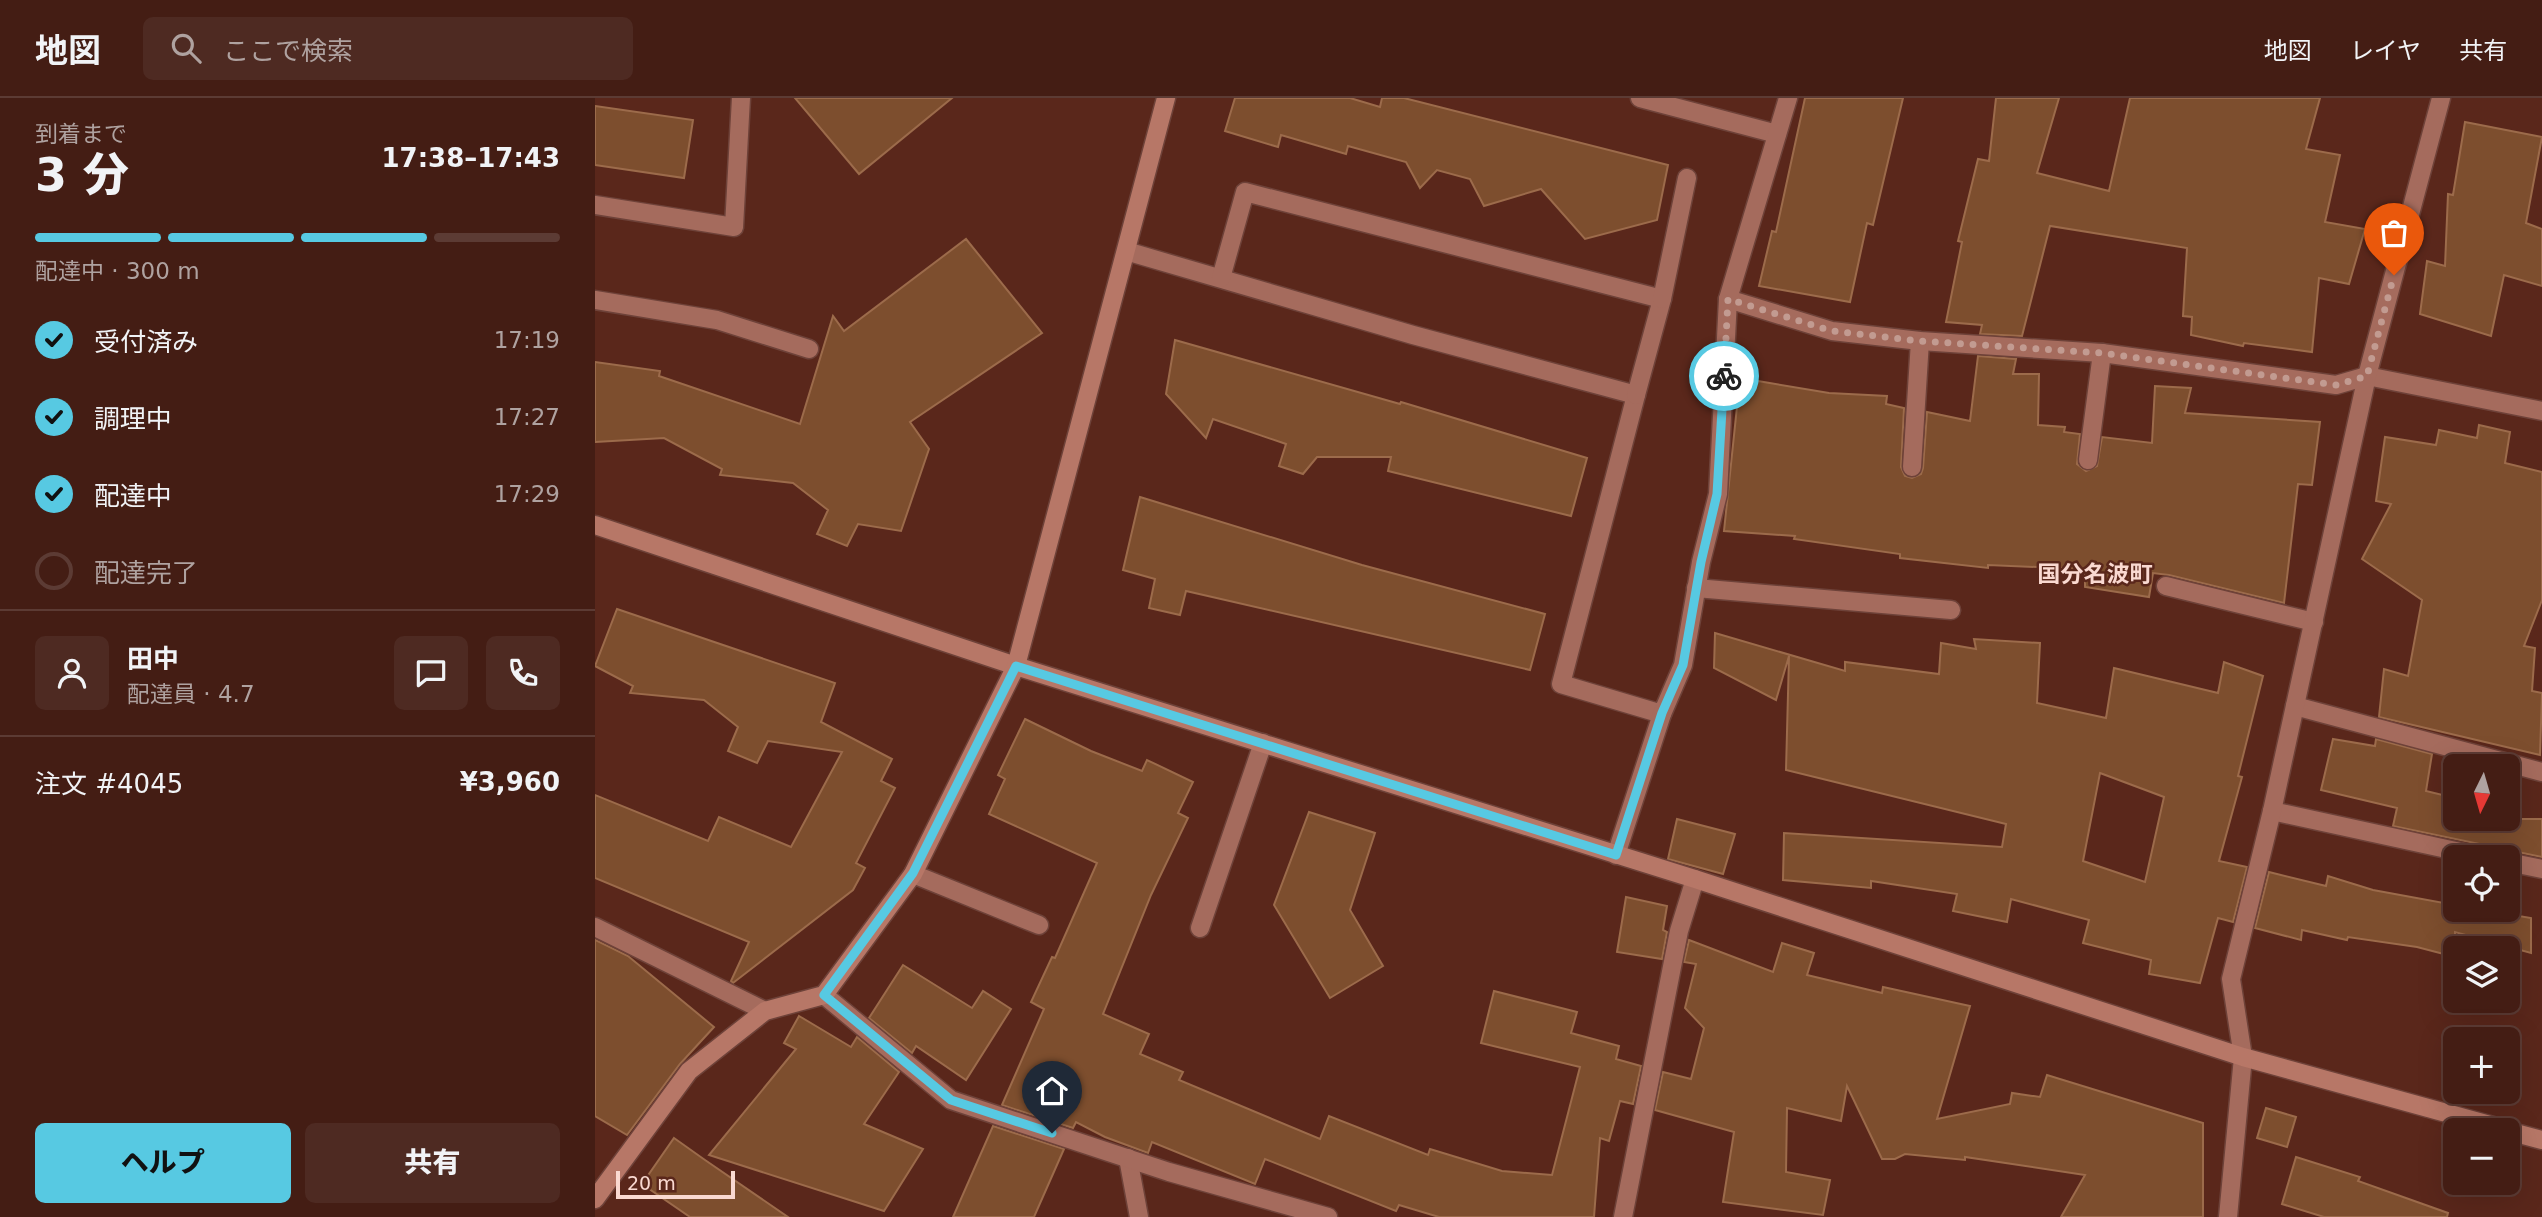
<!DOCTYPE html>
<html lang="ja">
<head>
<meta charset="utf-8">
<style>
	:root { --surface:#441d14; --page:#4e2a22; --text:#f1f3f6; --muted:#afa2a0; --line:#5c3b34; --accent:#57c9e2 }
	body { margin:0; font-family:"DejaVu Sans","Noto Sans JP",sans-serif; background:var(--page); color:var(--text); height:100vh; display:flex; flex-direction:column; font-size:26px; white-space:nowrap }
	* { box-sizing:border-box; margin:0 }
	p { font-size:23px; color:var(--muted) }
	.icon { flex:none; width:38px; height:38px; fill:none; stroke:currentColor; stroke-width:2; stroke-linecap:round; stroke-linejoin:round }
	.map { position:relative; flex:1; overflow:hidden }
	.panel { display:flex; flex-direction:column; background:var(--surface); width:595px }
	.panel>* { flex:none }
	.needle { width:46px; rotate:185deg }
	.tools { position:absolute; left:1848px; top:656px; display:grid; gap:14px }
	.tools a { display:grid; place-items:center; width:77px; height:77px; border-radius:10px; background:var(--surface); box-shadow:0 7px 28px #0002,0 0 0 2px var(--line); font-size:35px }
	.scale { position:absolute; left:21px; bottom:18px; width:119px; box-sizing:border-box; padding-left:7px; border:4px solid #fad9d1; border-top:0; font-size:19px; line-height:24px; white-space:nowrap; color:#fad9d1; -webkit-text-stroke:5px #5a271b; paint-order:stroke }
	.pin { position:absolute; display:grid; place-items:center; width:60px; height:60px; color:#fff; margin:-72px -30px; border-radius:50% 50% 50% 0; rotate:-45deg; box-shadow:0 0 7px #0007 }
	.pin .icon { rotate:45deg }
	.courier { position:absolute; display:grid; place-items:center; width:70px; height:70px; margin:-35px; border:5px solid #57c9e2; border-radius:50%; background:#fff; color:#222; box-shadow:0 2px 9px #0007 }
	.overview em { font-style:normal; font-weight:800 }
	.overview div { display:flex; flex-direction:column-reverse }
	.overview { display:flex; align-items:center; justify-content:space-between; height:119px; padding:0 35px }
	h1 { font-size:46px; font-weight:800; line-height:52px }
	.bar { display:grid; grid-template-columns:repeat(4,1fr); gap:10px 7px; align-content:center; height:84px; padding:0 35px }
	.bar i { height:9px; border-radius:5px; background:var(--line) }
	.bar .selected { background:var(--accent) }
	.bar p { grid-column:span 4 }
	.line { display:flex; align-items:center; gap:18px; padding:0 35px; border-top:2px solid var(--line) }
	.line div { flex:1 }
	.round { display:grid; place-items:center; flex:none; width:74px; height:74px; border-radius:10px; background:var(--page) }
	ol { padding:0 35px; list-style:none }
	li { display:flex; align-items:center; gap:21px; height:77px }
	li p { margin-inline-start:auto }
	li .icon { padding:7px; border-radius:50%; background:var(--accent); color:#111; stroke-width:4 }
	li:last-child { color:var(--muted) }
	li i { width:38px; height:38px; border:4px solid var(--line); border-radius:50% }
	.primary-button { display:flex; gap:14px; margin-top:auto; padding:14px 35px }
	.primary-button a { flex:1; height:80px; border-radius:10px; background:var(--accent); color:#111; font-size:28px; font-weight:800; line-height:80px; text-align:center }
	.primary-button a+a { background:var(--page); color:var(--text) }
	header { display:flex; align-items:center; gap:42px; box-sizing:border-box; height:98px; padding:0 35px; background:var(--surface); border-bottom:2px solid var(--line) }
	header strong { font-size:33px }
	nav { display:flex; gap:38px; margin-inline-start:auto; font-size:24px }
	.search { width:490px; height:63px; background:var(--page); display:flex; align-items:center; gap:18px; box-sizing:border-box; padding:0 24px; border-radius:10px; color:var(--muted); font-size:26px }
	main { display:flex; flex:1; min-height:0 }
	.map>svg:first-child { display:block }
	.building { fill:#7d4e2e; stroke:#9c6b4b; stroke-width:2; fill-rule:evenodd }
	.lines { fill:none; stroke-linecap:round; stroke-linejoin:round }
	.lane-casing { stroke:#6e4239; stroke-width:21 }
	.street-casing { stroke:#6e4239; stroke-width:21 }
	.secondary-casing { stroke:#6e4239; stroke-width:21 }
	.lane { stroke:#a56b5d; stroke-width:18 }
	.street { stroke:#a56b5d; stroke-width:18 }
	.secondary { stroke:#b77767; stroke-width:18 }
	.done { stroke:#c29b91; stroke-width:7; stroke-dasharray:0 12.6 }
	.route { stroke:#57c9e2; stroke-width:9 }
	.labels { text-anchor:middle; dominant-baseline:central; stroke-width:5; stroke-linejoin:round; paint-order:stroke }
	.quarter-label { font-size:23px; font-weight:bold; fill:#fad9d1; stroke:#5a271b }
</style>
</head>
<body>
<header>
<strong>地図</strong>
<div class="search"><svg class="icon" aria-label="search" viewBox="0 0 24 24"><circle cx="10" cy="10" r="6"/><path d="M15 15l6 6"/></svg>ここで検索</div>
<nav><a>地図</a><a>レイヤ</a><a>共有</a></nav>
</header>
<main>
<section class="panel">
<div class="overview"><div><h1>3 分</h1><p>到着まで</p></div><em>17:38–17:43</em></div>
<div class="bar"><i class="selected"></i><i class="selected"></i><i class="selected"></i><i></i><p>配達中 · 300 m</p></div>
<ol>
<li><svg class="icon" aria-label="check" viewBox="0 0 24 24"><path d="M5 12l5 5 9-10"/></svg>受付済み<p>17:19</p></li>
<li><svg class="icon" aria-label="check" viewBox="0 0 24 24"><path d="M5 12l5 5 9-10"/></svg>調理中<p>17:27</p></li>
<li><svg class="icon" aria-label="check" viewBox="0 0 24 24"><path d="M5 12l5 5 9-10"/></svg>配達中<p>17:29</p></li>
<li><i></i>配達完了</li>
</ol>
<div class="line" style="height:126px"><a class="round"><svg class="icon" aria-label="person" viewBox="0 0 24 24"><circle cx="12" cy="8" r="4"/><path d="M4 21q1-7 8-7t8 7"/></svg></a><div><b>田中</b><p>配達員 · 4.7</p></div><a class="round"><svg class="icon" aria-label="chat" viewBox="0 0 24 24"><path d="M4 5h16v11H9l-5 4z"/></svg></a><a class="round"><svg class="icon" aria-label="phone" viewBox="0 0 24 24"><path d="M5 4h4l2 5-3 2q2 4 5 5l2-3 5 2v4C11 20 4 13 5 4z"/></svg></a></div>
<div class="line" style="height:91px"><div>注文 #4045</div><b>¥3,960</b></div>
<div class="primary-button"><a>ヘルプ</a><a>共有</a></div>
</section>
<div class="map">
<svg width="1947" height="1119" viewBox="0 0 1947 1119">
	<rect width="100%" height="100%" fill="#5a271b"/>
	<g class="building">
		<path d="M 200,0 L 357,0 L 264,76 Z"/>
		<path d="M 640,0 L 755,0 L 785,9 L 787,0 L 809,0 L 1073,67 L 1062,122 L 990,141 L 946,91 L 889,108 L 875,81 L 842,72 L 825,90 L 811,64 L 753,48 L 751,56 L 686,37 L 683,49 L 630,33 Z"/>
		<path d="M 1210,0 L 1308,0 L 1278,127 L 1272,125 L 1255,204 L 1164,188 L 1177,133 L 1181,134 Z"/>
		<path d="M 1401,0 L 1464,0 L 1442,75 L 1514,93 L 1535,0 L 1725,0 L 1711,51 L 1745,57 L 1730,124 L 1770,131 L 1754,186 L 1724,180 L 1717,254 L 1649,245 L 1648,248 L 1596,237 L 1597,219 L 1588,218 L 1592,150 L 1455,128 L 1427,238 L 1385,236 L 1387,227 L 1351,224 L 1367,144 L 1363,143 L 1383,61 L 1394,63 Z"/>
		<path d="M 0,8 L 98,22 L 89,80 L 0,67 Z"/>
		<path d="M 1870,24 L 1947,39 L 1931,125 L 1947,131 L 1947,188 L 1909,177 L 1896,238 L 1825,216 L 1832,163 L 1850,168 L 1853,96 L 1858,97 Z"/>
		<path d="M 371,141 L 447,235 L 315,324 L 334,351 L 306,433 L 263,426 L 252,448 L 222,436 L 233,412 L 198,385 L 125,377 L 127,371 L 69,340 L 0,344 L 0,264 L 65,273 L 64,278 L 205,326 L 238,218 L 249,233 Z"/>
		<path d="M 580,242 L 805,306 L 806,304 L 992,360 L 976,418 L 793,373 L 796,359 L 722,359 L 708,376 L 684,368 L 691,346 L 618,321 L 611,340 L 571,296 Z"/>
		<path d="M 1383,258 L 1421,261 L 1418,276 L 1444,276 L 1443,327 L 1470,329 L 1469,334 L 1485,336 L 1482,366 L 1491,373 L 1502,368 L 1507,339 L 1557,345 L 1560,288 L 1596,290 L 1590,315 L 1725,324 L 1717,387 L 1703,386 L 1689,505 L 1574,477 L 1558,475 L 1554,499 L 1490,489 L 1490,471 L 1393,467 L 1393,470 L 1305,460 L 1305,456 L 1199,441 L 1200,438 L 1129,433 L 1145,280 L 1234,295 L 1292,298 L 1291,306 L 1309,310 L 1306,369 L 1310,378 L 1317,380 L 1326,376 L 1328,370 L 1332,314 L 1375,323 Z"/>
		<path d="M 1884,327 L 1915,334 L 1910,365 L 1947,374 L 1947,502 L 1929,548 L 1940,550 L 1937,593 L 1947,595 L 1945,657 L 1784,619 L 1789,571 L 1813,578 L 1827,502 L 1767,461 L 1796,406 L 1781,403 L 1790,339 L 1841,347 L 1844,332 L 1882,340 Z"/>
		<path d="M 545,399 L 767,467 L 950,516 L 935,572 L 591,493 L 585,517 L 554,510 L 560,481 L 528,472 Z"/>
		<path d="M 22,511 L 240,585 L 226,624 L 297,661 L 286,683 L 300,690 L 261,765 L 270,770 L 258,792 L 138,885 L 136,883 L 154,844 L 0,780 L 0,697 L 113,743 L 124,719 L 196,749 L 247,654 L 173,643 L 162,665 L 133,653 L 143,629 L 109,602 L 35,595 L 38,588 L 0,568 Z"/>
		<path d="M 1120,535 L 1250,573 L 1250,564 L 1344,576 L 1346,545 L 1381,551 L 1379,541 L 1445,545 L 1442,605 L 1511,620 L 1519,570 L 1623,595 L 1629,564 L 1668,578 L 1643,678 L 1647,679 L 1624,763 L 1652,769 L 1638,824 L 1623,820 L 1605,885 L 1554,876 L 1556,862 L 1488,845 L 1494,822 L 1416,801 L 1412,824 L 1358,813 L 1362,796 L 1276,783 L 1276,790 L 1188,782 L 1189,735 L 1407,749 L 1411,726 L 1191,672 L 1194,558 L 1181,602 L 1119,570 ZM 1505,675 L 1569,699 L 1550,784 L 1488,763 Z"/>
		<path d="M 430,621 L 496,653 L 547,673 L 552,662 L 598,684 L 583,715 L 593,720 L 556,797 L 508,916 L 554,936 L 545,956 L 588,974 L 584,982 L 725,1041 L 734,1018 L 833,1057 L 835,1051 L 907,1073 L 957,1077 L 985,969 L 886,945 L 899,893 L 982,914 L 976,935 L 1024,948 L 1021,961 L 1046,968 L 1038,1006 L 1025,1003 L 1014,1043 L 1005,1040 L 999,1119 L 844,1119 L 804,1107 L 801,1113 L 670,1061 L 660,1086 L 557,1044 L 553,1055 L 510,1039 L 481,1024 L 478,1030 L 407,1007 L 449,911 L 436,904 L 457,859 L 460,860 L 502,765 L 394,716 L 410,681 L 403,677 Z"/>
		<path d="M 1738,641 L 1780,648 L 1781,641 L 1837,656 L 1831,693 L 1860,700 L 1860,721 L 1947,721 L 1947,759 L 1798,728 L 1802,710 L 1726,692 Z"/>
		<path d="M 714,714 L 780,735 L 755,812 L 788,868 L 735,900 L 679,807 Z"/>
		<path d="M 1082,721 L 1140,736 L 1128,776 L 1073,761 Z"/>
		<path d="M 1674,774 L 1731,788 L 1733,778 L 1778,792 L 1860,807 L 1860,812 L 1889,812 L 1936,820 L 1936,855 L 1860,834 L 1860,859 L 1822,849 L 1753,839 L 1752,842 L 1707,832 L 1706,842 L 1660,830 Z"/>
		<path d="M 1031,799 L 1072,808 L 1068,832 L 1072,834 L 1067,861 L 1022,854 Z"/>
		<path d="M 0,842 L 33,858 L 119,929 L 85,966 L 32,1037 L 0,1018 Z"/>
		<path d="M 1094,842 L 1178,874 L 1187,845 L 1219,855 L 1212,877 L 1287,895 L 1288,889 L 1375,908 L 1342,1021 L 1415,1006 L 1417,995 L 1445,999 L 1452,977 L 1608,1025 L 1608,1119 L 1466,1119 L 1490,1077 L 1370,1059 L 1370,1062 L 1310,1056 L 1300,1061 L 1287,1061 L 1252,988 L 1246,1023 L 1192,1010 L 1191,1074 L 1235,1082 L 1228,1117 L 1128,1104 L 1139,1034 L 1060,1012 L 1068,974 L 1096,981 L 1109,930 L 1090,910 L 1101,866 L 1089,864 Z"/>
		<path d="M 308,867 L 377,910 L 388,893 L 416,911 L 371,982 L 321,948 L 317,955 L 274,920 Z"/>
		<path d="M 204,918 L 256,949 L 262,939 L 304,974 L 269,1026 L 328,1051 L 289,1113 L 114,1057 L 201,951 L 189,945 Z"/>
		<path d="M 1671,1010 L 1701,1019 L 1692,1049 L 1662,1040 Z"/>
		<path d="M 398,1028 L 469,1051 L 439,1119 L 358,1119 Z"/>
		<path d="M 79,1040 L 110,1062 L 193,1119 L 95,1119 L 47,1086 Z"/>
		<path d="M 1701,1059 L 1765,1079 L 1763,1083 L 1853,1115 L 1852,1119 L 1729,1119 L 1687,1106 Z"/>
	</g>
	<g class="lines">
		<defs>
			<g id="lane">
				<path d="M 531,153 L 818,237 L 1041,297 L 966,586 L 1067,616"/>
				<path d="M 626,180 L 650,94 L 1067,201 L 1041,297"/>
				<path d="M 1067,201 L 1092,80"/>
				<path d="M 0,202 L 122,222 L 214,251"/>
				<path d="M 533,1060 L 544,1119"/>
			</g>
			<g id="street">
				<path d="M 1045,0 L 1182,36"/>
				<path d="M 0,107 L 139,129 L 146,0"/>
				<path d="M 1133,201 L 1237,233 L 1325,243 L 1507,255 L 1741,287 L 1772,278 L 1947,313"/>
				<path d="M 1493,362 L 1507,255"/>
				<path d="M 1317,369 L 1325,243"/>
				<path d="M 1571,488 L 1719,524"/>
				<path d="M 1101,490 L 1356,512"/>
				<path d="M 1700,608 L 1947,674"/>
				<path d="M 1677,713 L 1893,760"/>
				<path d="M 1021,757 L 1067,616 L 1088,567 L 1106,464 L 1123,396 L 1133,201 L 1193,0"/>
				<path d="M 1913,764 L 1947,771"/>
				<path d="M 318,776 L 444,827"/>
				<path d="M 0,829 L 170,913"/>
				<path d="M 605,830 L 668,645"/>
				<path d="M 229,897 L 356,1002 L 574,1074 L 733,1119"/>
				<path d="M 1028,1119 L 1084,833 L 1100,781"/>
				<path d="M 1633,1119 L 1648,959 L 1636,881 L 1677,713 L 1772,278 L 1846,0"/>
			</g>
			<g id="secondary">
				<path d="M 0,427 L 421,568 L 1100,781 L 1648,959 L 1913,1032"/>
				<path d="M 1913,1033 L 1947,1042"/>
				<path d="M 0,1101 L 94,973 L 170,913 L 229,897 L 318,776 L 421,568 L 571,0"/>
			</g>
		</defs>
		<use href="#lane" class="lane-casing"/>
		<use href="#street" class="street-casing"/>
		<use href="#secondary" class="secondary-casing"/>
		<use href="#lane" class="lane"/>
		<use href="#street" class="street"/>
		<use href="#secondary" class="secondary"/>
	</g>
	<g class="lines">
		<path class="done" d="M 1129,278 L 1133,201 L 1237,233 L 1325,243 L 1507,255 L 1741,287 L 1772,278 L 1799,177"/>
		<path class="route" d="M 457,1035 L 356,1002 L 229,897 L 318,775 L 421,568 L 1021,757 L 1067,615 L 1088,567 L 1106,464 L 1122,396 L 1129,278"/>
	</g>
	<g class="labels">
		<g class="quarter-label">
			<text x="1500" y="476">国分名波町</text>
		</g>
	</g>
</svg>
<div class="tools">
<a><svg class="needle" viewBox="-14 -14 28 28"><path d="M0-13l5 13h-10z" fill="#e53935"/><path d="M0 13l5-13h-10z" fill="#afa2a0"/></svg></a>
<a><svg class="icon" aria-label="locate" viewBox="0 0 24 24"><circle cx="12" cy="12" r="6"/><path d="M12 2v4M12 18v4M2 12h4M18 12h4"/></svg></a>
<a><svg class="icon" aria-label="layers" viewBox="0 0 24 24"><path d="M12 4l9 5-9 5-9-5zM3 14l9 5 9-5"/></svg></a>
<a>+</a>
<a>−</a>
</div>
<div class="scale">20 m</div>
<div class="pin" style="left:1799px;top:177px;background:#ea580c"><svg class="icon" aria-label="bag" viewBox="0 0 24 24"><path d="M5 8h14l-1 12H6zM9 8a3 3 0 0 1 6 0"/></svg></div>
<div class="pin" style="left:457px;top:1035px;background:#1f2937"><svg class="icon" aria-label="home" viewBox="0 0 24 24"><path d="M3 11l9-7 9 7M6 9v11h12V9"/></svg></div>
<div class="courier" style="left:1129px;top:278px"><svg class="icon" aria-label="bike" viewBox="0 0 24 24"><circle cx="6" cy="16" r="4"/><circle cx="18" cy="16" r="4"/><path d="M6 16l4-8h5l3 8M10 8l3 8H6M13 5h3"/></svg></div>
</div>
</main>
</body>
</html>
